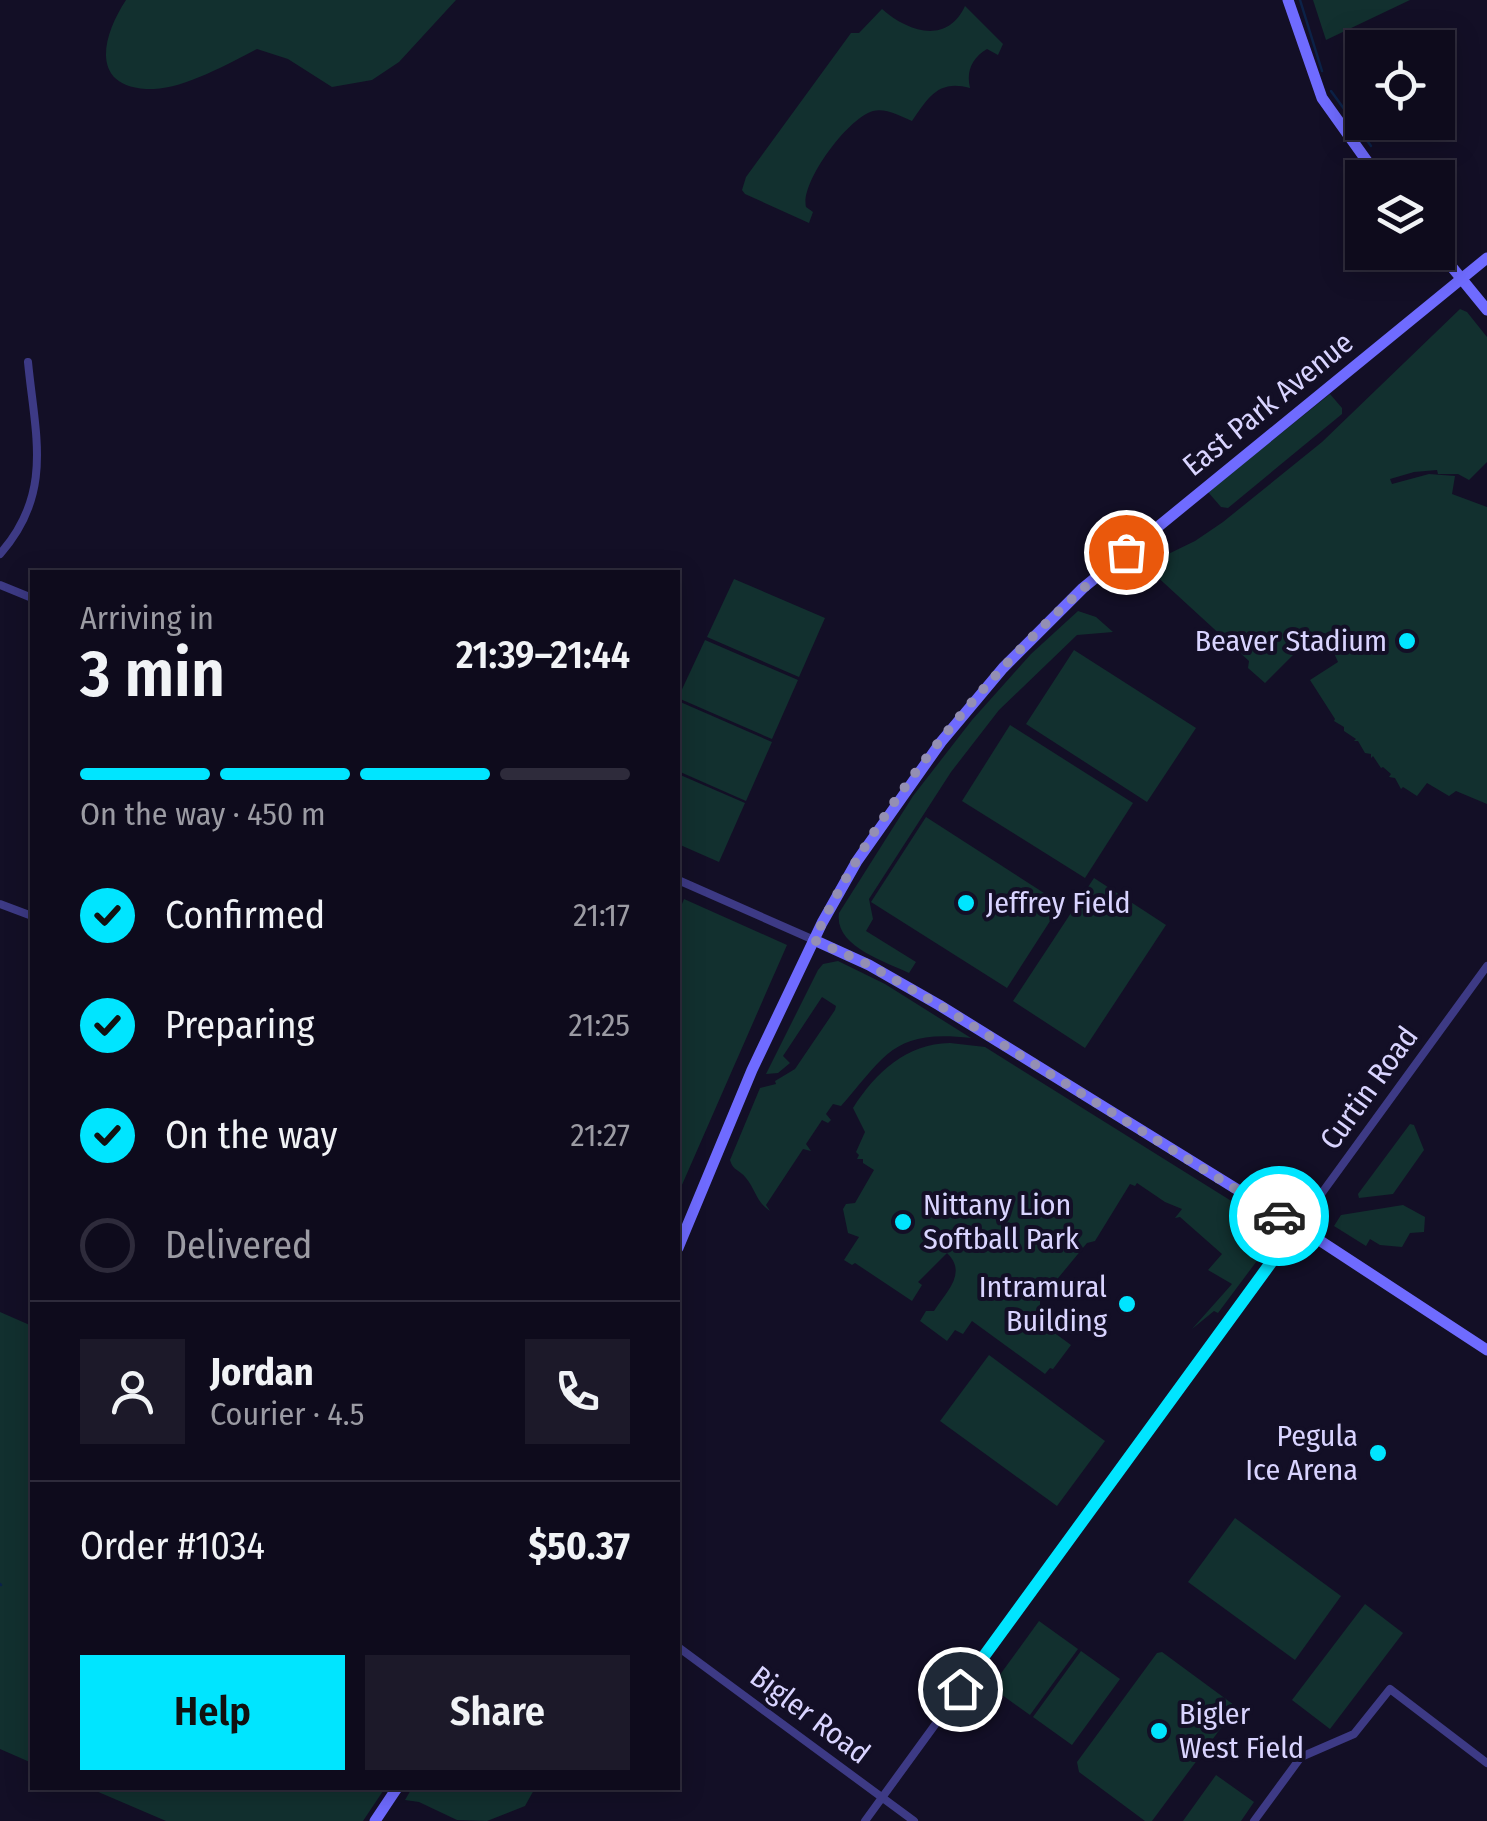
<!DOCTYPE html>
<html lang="en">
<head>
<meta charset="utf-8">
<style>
	:root { --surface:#0e0b1c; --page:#1c1929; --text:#f1f3f6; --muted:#9b9ba3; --line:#2e2b3b; --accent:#00e5ff }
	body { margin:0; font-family:"Fira Sans Condensed",sans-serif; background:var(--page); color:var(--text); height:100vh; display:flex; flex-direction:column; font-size:38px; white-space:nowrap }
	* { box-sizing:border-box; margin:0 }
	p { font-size:32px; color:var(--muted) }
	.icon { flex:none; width:55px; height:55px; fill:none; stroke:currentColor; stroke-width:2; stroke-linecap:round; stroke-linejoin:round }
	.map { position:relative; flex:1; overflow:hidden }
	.sheet { position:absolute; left:30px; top:570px; width:650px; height:1220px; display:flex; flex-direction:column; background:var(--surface); border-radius:0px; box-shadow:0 5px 25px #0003,0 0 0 2px var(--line) }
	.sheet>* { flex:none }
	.buttons { position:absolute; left:1345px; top:30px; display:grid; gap:20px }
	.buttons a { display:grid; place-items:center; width:110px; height:110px; border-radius:0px; background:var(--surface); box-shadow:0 5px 25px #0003,0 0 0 2px var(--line); font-size:50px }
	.pin { position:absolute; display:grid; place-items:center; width:85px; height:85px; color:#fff; margin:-42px; border:5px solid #fff; border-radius:50%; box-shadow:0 2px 10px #0007 }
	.courier { position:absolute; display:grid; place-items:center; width:100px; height:100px; margin:-50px; border:8px solid #00e5ff; border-radius:50%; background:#fff; color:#222; box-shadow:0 2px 12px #0007 }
	.overview em { font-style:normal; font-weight:600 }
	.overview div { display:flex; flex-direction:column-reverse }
	.overview { display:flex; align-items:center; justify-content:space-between; height:170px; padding:0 50px }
	h1 { font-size:65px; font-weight:600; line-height:75px }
	.bar { display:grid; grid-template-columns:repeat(4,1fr); gap:15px 10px; align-content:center; height:120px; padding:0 50px }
	.bar i { height:12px; border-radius:8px; background:var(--line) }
	.bar .selected { background:var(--accent) }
	.bar p { grid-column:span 4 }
	.line { display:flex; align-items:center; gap:25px; padding:0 50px; border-top:2px solid var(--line) }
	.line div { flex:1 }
	.round { display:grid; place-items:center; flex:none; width:105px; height:105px; border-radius:0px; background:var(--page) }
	ol { padding:0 50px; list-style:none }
	li { display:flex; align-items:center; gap:30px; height:110px }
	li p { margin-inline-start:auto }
	li .icon { padding:10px; border-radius:50%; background:var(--accent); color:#111; stroke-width:4 }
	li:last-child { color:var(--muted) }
	li i { width:55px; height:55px; border:5px solid var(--line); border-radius:50% }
	.button { display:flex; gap:20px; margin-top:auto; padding:20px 50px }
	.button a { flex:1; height:115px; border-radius:0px; background:var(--accent); color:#111; font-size:40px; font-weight:600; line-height:115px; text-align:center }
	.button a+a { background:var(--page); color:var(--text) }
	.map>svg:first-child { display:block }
	.green { fill:#12302f }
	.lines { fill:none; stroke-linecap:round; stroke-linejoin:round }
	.stream { stroke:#0c2248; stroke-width:2.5 }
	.street { stroke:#3d3a85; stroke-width:8 }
	.secondary { stroke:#6f6bff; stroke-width:11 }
	.done { stroke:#948fb3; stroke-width:10; stroke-dasharray:0 18 }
	.route { stroke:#00e5ff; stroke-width:12 }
	.poi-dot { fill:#00e5ff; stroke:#130f26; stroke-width:4 }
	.labels { text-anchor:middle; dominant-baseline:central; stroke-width:8; stroke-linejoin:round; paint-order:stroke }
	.street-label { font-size:30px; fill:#d9d4ff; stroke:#130f26 }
	.poi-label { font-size:30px; fill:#d9d4ff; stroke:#130f26; text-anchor:end }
</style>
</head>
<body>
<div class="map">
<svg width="1487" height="1821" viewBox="0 0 1487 1821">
	<rect width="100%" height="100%" fill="#130f26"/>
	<g class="green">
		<path d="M 126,0 L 456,0 L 399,62 L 372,80 L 332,87 L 288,59 L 257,49 C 230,63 185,88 154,89 C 89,90 101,38 126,0 Z"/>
		<path d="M 1313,0 L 1410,0 L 1326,40 Z"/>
		<path d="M 965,6 L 1003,44 L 998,55 L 987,49 C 972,58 966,71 970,88 C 938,79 928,98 912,121 C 900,116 886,108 873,111 C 849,117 800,182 806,207 L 813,212 L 809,223 L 745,194 L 742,190 L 746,177 L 851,33 L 859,33 L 882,9 C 908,32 947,45 965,6 Z"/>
		<path d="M 1460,309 L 1467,312 L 1487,337 L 1487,462 L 1469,480 L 1458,474 L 1438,474 L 1437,470 L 1414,472 L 1390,479 L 1392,484 L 1429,474 L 1455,476 L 1452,494 L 1487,507 L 1487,804 L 1456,791 L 1449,796 L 1427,783 L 1417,796 L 1403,787 L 1401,789 L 1395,778 L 1389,777 L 1391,774 L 1383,767 L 1381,768 L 1373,756 L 1371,758 L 1371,754 L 1365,753 L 1358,741 L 1354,741 L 1356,739 L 1344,731 L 1344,727 L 1334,721 L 1335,719 L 1310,680 L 1338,662 L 1325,633 L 1306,637 L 1307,641 L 1265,683 L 1248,668 L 1249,661 L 1152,572 L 1160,558 L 1195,541 L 1223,522 L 1322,442 Z"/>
		<path d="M 1330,394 L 1342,408 L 1342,414 L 1228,508 L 1221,507 L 1208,492 Z"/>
		<path d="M 734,579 L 825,618 L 799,677 L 707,637 Z"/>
		<path d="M 1078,611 L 1096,617 L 1113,632 L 1077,635 L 999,710 L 951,772 L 869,899 L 873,919 L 866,931 L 916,962 L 909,973 C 884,961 834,946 839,913 L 913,796 L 972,720 L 1031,654 Z"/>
		<path d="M 705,640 L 798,680 L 772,739 L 678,698 Z"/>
		<path d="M 1074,650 L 1196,728 L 1147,802 L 1026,724 Z"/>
		<path d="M 678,701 L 772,742 L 746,801 L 678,771 Z"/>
		<path d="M 1010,725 L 1133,803 L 1085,878 L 962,801 Z"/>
		<path d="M 678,774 L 745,803 L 719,862 L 678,844 Z"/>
		<path d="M 926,817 L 1061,904 L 1007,988 L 871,902 Z"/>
		<path d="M 1094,878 L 1166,925 L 1085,1048 L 1013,1001 Z"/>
		<path d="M 684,899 L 787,945 L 678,1194 L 678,914 Z"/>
		<path d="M 838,961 L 885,984 L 971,1038 C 893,1029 886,1055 841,1106 L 833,1104 L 826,1114 L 831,1120 L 828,1123 L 822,1120 L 806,1144 L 811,1151 L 803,1149 L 766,1205 L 770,1211 C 756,1202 756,1190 746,1178 C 739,1169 733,1171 730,1160 L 760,1088 L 776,1084 L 775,1081 L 795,1069 L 835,1010 L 836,1006 L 822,997 L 783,1056 L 790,1063 L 778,1073 L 766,1074 L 818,970 L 823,964 Z"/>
		<path d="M 950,1043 L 985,1047 L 1265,1222 L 1271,1233 L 1271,1242 L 1218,1313 L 1214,1311 L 1192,1329 L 1232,1284 L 1208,1270 L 1222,1254 L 1180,1217 L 1175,1218 L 1182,1209 L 1165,1202 L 1137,1183 L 1135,1186 L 1130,1184 L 1095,1241 L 1087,1243 L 1040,1300 L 1040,1307 L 1059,1321 L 1052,1331 L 1071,1345 L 1053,1369 L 1050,1368 L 1045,1374 L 972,1321 L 963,1334 L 955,1330 L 947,1341 L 920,1321 L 926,1311 L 934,1311 C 946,1292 968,1273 947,1253 L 918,1282 L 922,1285 L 912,1301 L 855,1263 L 852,1265 L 844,1260 L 859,1237 L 848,1233 L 843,1209 L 846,1204 L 855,1203 L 874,1170 L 863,1163 L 863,1159 L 857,1159 L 859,1155 L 856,1152 L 865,1132 L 853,1108 C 876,1072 906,1044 950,1043 Z"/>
		<path d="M 1410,1124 L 1414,1125 L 1424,1150 L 1393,1194 L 1359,1198 L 1358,1194 Z"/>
		<path d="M 1403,1205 L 1425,1217 L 1424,1232 L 1410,1233 L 1402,1247 L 1380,1245 L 1370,1239 L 1366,1246 L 1334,1226 L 1341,1215 Z"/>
		<path d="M 0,1312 L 32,1326 L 32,1763 L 0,1749 Z"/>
		<path d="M 989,1355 L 1105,1441 L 1057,1506 L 940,1421 Z"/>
		<path d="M 1235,1518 L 1341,1596 L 1295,1660 L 1188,1582 Z"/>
		<path d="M 1365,1604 L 1403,1633 L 1330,1729 L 1292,1700 Z"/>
		<path d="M 1039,1621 L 1078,1649 L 1030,1715 L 991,1687 Z"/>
		<path d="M 1081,1651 L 1120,1679 L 1072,1745 L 1033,1717 Z"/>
		<path d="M 1162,1652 L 1234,1705 L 1235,1709 L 1152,1821 L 1145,1821 L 1079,1772 L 1077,1762 L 1157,1653 Z"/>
		<path d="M 1216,1775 L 1254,1802 L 1241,1821 L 1183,1821 Z"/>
		<path d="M 89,1788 L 385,1788 L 363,1821 L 166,1821 Z"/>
		<path d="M 412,1788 L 535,1788 L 525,1806 L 487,1821 L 457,1820 L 419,1802 L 405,1800 Z"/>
	</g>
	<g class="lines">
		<g class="stream">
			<path d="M 1300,0 L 1322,71"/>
			<path d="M 1331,91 L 1371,146"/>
			<path d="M 1388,166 L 1397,178"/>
			<path d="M 0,1584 L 1,1585"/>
		</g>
		<g class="street">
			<path d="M 0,554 C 54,493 35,435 28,362"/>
			<path d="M 0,585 L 32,598"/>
			<path d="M 678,880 L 814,940"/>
			<path d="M 0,904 L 32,916"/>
			<path d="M 678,1647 L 914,1821"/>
			<path d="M 865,1821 L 1487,966"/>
			<path d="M 1254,1821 L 1301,1757 L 1354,1734 L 1390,1689 L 1487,1763"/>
		</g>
		<g class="secondary">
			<path d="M 1288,0 L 1322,98 L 1379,178"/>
			<path d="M 1438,250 L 1487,310"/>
			<path d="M 814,940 L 869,965 L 939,1005 L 1319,1240 L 1487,1350"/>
			<path d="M 678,1248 L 752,1070 L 822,923 L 857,861 L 941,742 L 1003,668 L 1083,588 L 1487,258"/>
			<path d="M 375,1821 L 397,1788"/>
		</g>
	</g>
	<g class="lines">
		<path class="done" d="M 1126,552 C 1002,653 882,795 814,940 L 869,965 L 939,1005 L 1279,1216"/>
		<path class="route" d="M 960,1689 L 1297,1227 L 1279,1216"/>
	</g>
	<g class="poi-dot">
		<circle cx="1407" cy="641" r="10"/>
		<circle cx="966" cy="903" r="10"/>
		<circle cx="903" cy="1222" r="10"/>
		<circle cx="1127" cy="1304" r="10"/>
		<circle cx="1378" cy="1453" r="10"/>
		<circle cx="1159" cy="1731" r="10"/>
	</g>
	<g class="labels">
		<g class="street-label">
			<text transform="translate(1268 404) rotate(-39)">East Park Avenue</text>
			<text transform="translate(1369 1088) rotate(-54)">Curtin Road</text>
			<text transform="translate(810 1715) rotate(37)">Bigler Road</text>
		</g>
		<g class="poi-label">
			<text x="1387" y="641">Beaver Stadium</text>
			<text x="986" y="903" text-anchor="start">Jeffrey Field</text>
			<text x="923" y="1205" text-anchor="start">Nittany Lion<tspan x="923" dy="34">Softball Park</tspan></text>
			<text x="1107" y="1287">Intramural<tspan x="1107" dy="34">Building</tspan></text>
			<text x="1358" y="1436">Pegula<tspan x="1358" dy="34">Ice Arena</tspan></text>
			<text x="1179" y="1714" text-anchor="start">Bigler<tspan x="1179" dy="34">West Field</tspan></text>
		</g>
	</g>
</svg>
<div class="buttons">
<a><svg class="icon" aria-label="locate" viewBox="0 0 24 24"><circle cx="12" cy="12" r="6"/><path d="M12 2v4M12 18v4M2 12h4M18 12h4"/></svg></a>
<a><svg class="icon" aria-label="layers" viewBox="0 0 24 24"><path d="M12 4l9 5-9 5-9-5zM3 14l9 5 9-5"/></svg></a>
</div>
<div class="pin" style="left:1126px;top:552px;background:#ea580c"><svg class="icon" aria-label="bag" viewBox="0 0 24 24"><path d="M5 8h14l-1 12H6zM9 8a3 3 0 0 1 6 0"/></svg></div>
<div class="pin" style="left:960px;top:1689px;background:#1f2937"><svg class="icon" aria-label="home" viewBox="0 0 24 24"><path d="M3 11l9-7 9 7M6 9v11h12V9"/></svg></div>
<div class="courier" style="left:1279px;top:1216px"><svg class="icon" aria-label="car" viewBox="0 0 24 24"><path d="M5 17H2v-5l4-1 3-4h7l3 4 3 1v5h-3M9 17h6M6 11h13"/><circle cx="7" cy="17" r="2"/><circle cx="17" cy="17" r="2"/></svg></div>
<section class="sheet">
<div class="overview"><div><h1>3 min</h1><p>Arriving in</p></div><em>21:39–21:44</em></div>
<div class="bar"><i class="selected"></i><i class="selected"></i><i class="selected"></i><i></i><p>On the way · 450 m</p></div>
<ol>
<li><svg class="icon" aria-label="check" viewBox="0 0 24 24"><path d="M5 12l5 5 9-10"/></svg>Confirmed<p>21:17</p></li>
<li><svg class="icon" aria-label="check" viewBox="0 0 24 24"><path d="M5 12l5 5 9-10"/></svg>Preparing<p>21:25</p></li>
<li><svg class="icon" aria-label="check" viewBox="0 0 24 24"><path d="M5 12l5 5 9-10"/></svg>On the way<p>21:27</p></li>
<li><i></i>Delivered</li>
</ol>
<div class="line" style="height:180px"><a class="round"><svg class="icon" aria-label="person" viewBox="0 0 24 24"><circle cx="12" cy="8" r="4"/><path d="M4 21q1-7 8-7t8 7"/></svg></a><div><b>Jordan</b><p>Courier · 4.5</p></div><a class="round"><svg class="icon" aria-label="phone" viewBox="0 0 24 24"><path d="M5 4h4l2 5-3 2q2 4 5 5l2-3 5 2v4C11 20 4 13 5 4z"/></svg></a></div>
<div class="line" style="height:130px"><div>Order #1034</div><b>$50.37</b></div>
<div class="button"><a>Help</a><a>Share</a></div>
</section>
</div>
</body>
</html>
